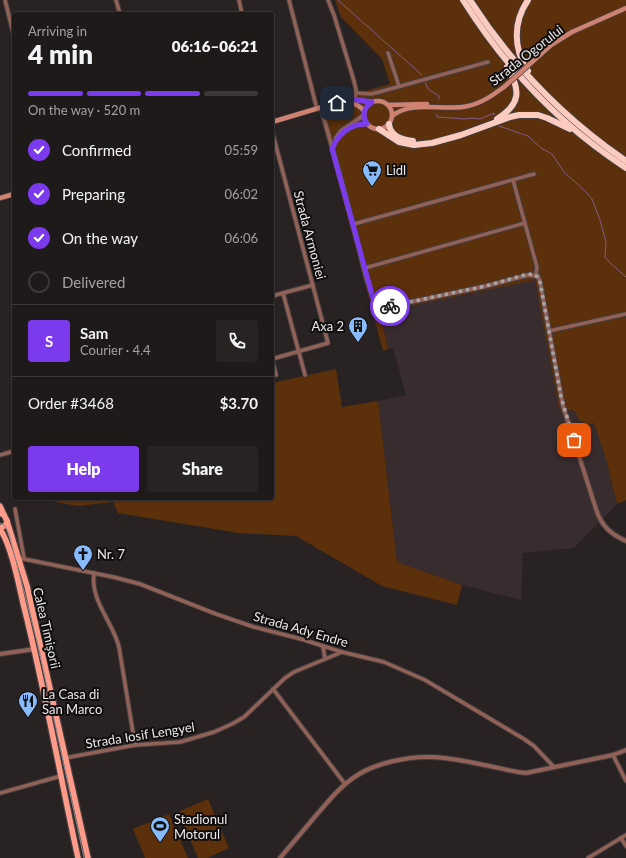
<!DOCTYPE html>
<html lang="en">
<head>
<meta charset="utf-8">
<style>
	:root { --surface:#1f1a1a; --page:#272323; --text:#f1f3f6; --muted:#a1a1a2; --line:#3c3839; --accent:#7c3aed }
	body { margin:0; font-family:Lato,sans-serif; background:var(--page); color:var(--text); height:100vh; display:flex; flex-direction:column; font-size:15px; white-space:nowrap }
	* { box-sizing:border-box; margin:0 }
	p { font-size:13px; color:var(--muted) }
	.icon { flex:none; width:22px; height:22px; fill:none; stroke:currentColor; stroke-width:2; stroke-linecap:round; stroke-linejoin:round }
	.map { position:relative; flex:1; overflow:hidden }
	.details { position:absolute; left:12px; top:12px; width:262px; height:488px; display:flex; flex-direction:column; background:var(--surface); border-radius:4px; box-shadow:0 1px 3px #0004,0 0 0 1px var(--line) }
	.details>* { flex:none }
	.pin { position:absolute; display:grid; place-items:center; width:34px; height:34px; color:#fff; margin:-17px; border-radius:8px; box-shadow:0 2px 6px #0006 }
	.courier { position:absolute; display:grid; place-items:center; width:40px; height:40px; margin:-20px; border:3px solid #7c3aed; border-radius:50%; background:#fff; color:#222; box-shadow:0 1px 5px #0007 }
	.overview em { font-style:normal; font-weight:800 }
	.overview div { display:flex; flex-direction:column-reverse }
	.overview { display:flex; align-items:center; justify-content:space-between; height:68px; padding:0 16px }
	h1 { font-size:26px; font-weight:800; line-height:30px }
	.bar { display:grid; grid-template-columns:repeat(4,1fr); gap:6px 4px; align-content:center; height:48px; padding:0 16px }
	.bar i { height:5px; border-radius:3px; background:var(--line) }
	.bar .active { background:var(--accent) }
	.bar p { grid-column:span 4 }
	.line { display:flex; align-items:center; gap:10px; padding:0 16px; border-top:1px solid var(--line) }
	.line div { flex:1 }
	.round { display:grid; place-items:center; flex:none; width:42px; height:42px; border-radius:4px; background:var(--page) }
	ol { padding:0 16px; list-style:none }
	li { display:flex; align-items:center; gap:12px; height:44px }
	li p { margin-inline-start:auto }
	li .icon { padding:4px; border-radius:50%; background:var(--accent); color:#fff; stroke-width:4 }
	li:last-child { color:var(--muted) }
	li i { width:22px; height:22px; border:2px solid var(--line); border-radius:50% }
	.button { display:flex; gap:8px; margin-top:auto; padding:8px 16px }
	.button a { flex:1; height:46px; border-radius:4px; background:var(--accent); color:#fff; font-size:16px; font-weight:800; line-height:46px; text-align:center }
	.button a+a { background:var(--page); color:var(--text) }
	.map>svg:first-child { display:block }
	.built { fill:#392c2e }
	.green { fill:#5c300b }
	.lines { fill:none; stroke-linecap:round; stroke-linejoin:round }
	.stream { stroke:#835a88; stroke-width:1 }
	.minor-casing { stroke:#443e3f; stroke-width:5.5 }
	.tertiary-casing { stroke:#443e3f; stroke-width:6 }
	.secondary-casing { stroke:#443e3f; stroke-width:6 }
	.primary-casing { stroke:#443e3f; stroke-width:8 }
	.motorway-casing { stroke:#443e3f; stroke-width:8 }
	.minor { stroke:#916157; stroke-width:3.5 }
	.tertiary { stroke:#916157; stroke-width:4 }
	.secondary { stroke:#cf8272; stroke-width:4.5 }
	.primary { stroke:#ff9b88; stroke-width:5.5 }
	.motorway { stroke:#fccbc0; stroke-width:6 }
	.tram { stroke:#8c8687; stroke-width:1 }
	.secondary-bridge-casing { stroke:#443e3f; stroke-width:6; stroke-linecap:butt }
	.secondary-bridge { stroke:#cf8272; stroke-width:4.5 }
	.done { stroke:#a8a3a3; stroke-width:4; stroke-dasharray:0 7.2 }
	.route { stroke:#7c3aed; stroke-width:5 }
	.labels { text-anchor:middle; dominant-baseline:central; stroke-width:4; stroke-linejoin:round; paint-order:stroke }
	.street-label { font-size:13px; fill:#ece8e8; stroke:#0f0d0d }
	.poi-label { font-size:13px; fill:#ece8e8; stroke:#0f0d0d; text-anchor:start }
</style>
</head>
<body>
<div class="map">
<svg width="626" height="858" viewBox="0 0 626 858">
	<rect width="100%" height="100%" fill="#292223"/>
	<path class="built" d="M 535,279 L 559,409 L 575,411 L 579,420 L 589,425 L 594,423 L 606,459 L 617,504 L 574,548 L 523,553 L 521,600 L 462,585 L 397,562 L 378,401 L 406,395 L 393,348 L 388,349 L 380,314 L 381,312 L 386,310 Z"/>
	<g class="green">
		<path d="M 335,0 L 626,0 L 626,500 L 617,504 L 606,459 L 594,423 L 589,425 L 579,420 L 575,411 L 559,409 L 535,280 L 381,312 L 380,314 L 388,349 L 383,351 L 318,106 L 343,97 L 390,84 L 382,59 L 341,17 Z"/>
		<path d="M 336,369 L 342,407 L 378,401 L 397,562 L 462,585 L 457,605 L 382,586 L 296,536 L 239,533 L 118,513 L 113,502 L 78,506 L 55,502 L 53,498 L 272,498 L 272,383 Z"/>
		<path d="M 208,799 L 229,848 L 207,858 L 198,858 L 178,812 Z"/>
		<path d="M 169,814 L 188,858 L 145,858 L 133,829 Z"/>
	</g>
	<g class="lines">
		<g class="stream">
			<path d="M 338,0 L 422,75"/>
			<path d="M 425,82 L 428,89 L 439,96 L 439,99"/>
			<path d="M 437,114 L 437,117 L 465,119 L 472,118 L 480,119 L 494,113 L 494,115"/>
			<path d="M 499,126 L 528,136 L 541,148 L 552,154 L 564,172 L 586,192 L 592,199 L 600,220 L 606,242 L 605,257 L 610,263 L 626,277"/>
		</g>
		<defs>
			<g id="minor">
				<path d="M 5,0 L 14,36"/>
				<path d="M 116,0 L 120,14"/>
				<path d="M 239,0 L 242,14"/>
				<path d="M 289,0 L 317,109"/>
				<path d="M 328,0 L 334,15 L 354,81 L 356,90 L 355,99"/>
				<path d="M 388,53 L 399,86"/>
				<path d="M 356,93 L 371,94 L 379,92 L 488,62"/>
				<path d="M 272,131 L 328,343 L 272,359"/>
				<path d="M 513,180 L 537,267 L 536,275"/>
				<path d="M 354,224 L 534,174"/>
				<path d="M 365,268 L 525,223"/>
				<path d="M 283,293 L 305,375"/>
				<path d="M 272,296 L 313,285"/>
				<path d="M 549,331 L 626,314"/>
				<path d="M 272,359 L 276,375"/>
				<path d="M 0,455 L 14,451"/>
				<path d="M 15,509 L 24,558"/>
				<path d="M 19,558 L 113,577 L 140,584 L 216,614 L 254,627 L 301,639 L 342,652 L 384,662 L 425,680 L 524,739 L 534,746 L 554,767"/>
				<path d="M 94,573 C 90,601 113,622 119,647 L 135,745"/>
				<path d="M 323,646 L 325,659"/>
				<path d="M 273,689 L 345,784"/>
				<path d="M 613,755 L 626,781"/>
				<path d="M 65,758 L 135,745 L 180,742 L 214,732 L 232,724 L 244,717 L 285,678 L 294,672 L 342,652"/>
				<path d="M 0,793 L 61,776"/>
				<path d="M 621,838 L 626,846"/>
				<path d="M 588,858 L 626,835"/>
			</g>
			<g id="tertiary">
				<path d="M 321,108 C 332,147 343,185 353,224 C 358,240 368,296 378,306 L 382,307 L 392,306 L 486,286 L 528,275 L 538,276 L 540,282 L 563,406 L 596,509 C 601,525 610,534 626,541"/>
				<path d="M 339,137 C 346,129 356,124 367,124"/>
				<path d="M 333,148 L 336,138 L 341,131 L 364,115"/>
				<path d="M 0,654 L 35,649"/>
				<path d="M 280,858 C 291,845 302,832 313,819 C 326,804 339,787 356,776 C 375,763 409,756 432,757 C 459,758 491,767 518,772 L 526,773 L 613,755 L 626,750"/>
			</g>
			<g id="secondary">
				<path d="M 532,62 L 551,45 L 572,32 L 626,8"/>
				<circle cx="378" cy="115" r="14"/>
				<path d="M 341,104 C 350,102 358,103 364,111"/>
				<path d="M 388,105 L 427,104"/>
				<path d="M 392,116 C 413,99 444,112 468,106 C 482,103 493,95 504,87"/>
				<path d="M 272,122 L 349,99 L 372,102"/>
				<path d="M 0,198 L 14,194"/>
			</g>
			<g id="primary">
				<path d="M 0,506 L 4,515"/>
				<path d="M 0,513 L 4,515 L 7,521 L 6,525 L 0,528"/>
				<path d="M 7,521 L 27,586 L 88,858"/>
				<path d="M 0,529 C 12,547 19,586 24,607 C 45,690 60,775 78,858"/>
			</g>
			<g id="motorway">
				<path d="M 463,0 C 505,67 560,125 626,168"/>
				<path d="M 470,0 C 511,64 563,118 626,161"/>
				<path d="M 528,0 C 513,22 513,49 528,71"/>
				<path d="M 497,119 C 521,104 521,90 507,67"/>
				<path d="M 389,124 C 390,136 403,140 413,141"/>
				<path d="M 379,129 L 399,142 L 414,145 L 432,143 L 461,135 L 510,117 L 519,115 L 538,115 L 547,118 L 570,129"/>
			</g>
		</defs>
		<use href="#minor" class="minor-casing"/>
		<use href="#tertiary" class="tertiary-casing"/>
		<use href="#secondary" class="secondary-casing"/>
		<use href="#primary" class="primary-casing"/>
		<use href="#motorway" class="motorway-casing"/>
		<use href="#minor" class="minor"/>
		<use href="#tertiary" class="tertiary"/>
		<use href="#secondary" class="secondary"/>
		<use href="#primary" class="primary"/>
		<use href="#motorway" class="motorway"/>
		<path class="tram" d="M 0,523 L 5,526 L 9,534 L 38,645 L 84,858"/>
		<defs>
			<path id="secondary-bridge" d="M 504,87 L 532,62"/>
		</defs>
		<use href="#secondary-bridge" class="secondary-bridge-casing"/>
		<use href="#secondary-bridge" class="secondary-bridge"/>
	</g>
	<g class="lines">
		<path class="done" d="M 390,306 L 486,286 L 528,274 L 536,275 L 540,282 L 561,397 L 574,440"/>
		<path class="route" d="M 337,103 L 351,99 L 372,102 C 363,108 362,116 367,124 C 350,123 338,134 332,149 L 373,298 L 378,306 L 390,306"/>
	</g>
	<defs>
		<symbol id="supermarket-pin" viewBox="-11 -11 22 30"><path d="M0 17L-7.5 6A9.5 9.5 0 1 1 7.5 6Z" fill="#87bbfb" stroke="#0f0d0d"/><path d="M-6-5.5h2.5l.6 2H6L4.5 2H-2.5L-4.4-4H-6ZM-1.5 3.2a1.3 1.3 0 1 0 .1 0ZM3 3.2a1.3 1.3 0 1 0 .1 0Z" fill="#111"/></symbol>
		<symbol id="building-pin" viewBox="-11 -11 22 30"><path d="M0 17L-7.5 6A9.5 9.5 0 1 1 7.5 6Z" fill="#87bbfb" stroke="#0f0d0d"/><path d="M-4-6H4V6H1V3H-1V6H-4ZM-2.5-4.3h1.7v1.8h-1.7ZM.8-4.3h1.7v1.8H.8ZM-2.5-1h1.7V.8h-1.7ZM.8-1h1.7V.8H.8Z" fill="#111"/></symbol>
		<symbol id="church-pin" viewBox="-11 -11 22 30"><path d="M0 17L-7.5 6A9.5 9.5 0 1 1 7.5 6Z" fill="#87bbfb" stroke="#0f0d0d"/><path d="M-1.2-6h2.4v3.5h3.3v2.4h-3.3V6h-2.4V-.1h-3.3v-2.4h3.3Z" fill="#111"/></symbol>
		<symbol id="restaurant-pin" viewBox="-11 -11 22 30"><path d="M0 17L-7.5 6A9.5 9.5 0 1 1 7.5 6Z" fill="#87bbfb" stroke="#0f0d0d"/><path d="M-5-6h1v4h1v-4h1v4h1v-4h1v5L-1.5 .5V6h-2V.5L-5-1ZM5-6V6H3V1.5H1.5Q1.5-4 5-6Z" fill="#111"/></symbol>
		<symbol id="stadium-pin" viewBox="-11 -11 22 30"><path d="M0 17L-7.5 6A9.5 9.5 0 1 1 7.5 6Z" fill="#87bbfb" stroke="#0f0d0d"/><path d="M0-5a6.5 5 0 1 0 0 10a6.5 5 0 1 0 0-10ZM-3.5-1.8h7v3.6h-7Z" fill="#111"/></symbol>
	</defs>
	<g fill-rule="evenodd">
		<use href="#supermarket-pin" x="361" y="159" width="22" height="30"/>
		<use href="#building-pin" x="347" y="315" width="22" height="30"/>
		<use href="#church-pin" x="72" y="543" width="22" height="30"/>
		<use href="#restaurant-pin" x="17" y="690" width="22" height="30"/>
		<use href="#stadium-pin" x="149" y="815" width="22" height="30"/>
	</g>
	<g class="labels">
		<g class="street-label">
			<text transform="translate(526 55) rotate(-38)">Strada Ogorului</text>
			<text transform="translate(310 235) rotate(75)">Strada Armoniei</text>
			<text transform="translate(47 628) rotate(77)">Calea Timișorii</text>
			<text transform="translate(301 629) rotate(16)">Strada Ady Endre</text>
			<text transform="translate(140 735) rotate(-9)">Strada Iosif Lengyel</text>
		</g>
		<g class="poi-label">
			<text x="386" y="170">Lidl</text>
			<text x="344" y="326" text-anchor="end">Axa 2</text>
			<text x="97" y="554">Nr. 7</text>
			<text x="42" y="694">La Casa di<tspan x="42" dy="15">San Marco</tspan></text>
			<text x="174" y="819">Stadionul<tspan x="174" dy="15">Motorul</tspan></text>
		</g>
	</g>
</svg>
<div class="pin" style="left:574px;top:440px;background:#ea580c"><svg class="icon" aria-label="bag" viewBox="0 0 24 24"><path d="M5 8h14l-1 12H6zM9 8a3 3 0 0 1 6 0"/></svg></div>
<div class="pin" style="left:337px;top:103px;background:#1f2937"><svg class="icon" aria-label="home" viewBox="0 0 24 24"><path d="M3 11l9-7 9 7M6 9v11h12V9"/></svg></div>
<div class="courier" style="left:390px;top:306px"><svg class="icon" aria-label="bike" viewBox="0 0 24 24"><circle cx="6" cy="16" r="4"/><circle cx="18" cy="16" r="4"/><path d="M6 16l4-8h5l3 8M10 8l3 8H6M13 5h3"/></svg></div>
<section class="details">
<div class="overview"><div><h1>4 min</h1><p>Arriving in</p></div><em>06:16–06:21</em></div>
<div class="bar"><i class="active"></i><i class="active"></i><i class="active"></i><i></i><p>On the way · 520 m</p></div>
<ol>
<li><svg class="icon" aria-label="check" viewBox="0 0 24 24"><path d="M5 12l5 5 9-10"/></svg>Confirmed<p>05:59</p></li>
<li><svg class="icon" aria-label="check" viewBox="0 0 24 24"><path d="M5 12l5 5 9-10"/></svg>Preparing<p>06:02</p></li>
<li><svg class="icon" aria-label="check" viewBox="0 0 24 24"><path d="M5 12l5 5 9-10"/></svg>On the way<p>06:06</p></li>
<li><i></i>Delivered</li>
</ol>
<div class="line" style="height:72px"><b class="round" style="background:var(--accent);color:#fff">S</b><div><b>Sam</b><p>Courier · 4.4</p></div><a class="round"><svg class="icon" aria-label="phone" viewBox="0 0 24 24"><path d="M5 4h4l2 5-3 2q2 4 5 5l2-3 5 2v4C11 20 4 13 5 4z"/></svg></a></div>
<div class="line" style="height:52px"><div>Order #3468</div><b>$3.70</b></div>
<div class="button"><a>Help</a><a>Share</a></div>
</section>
</div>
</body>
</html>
